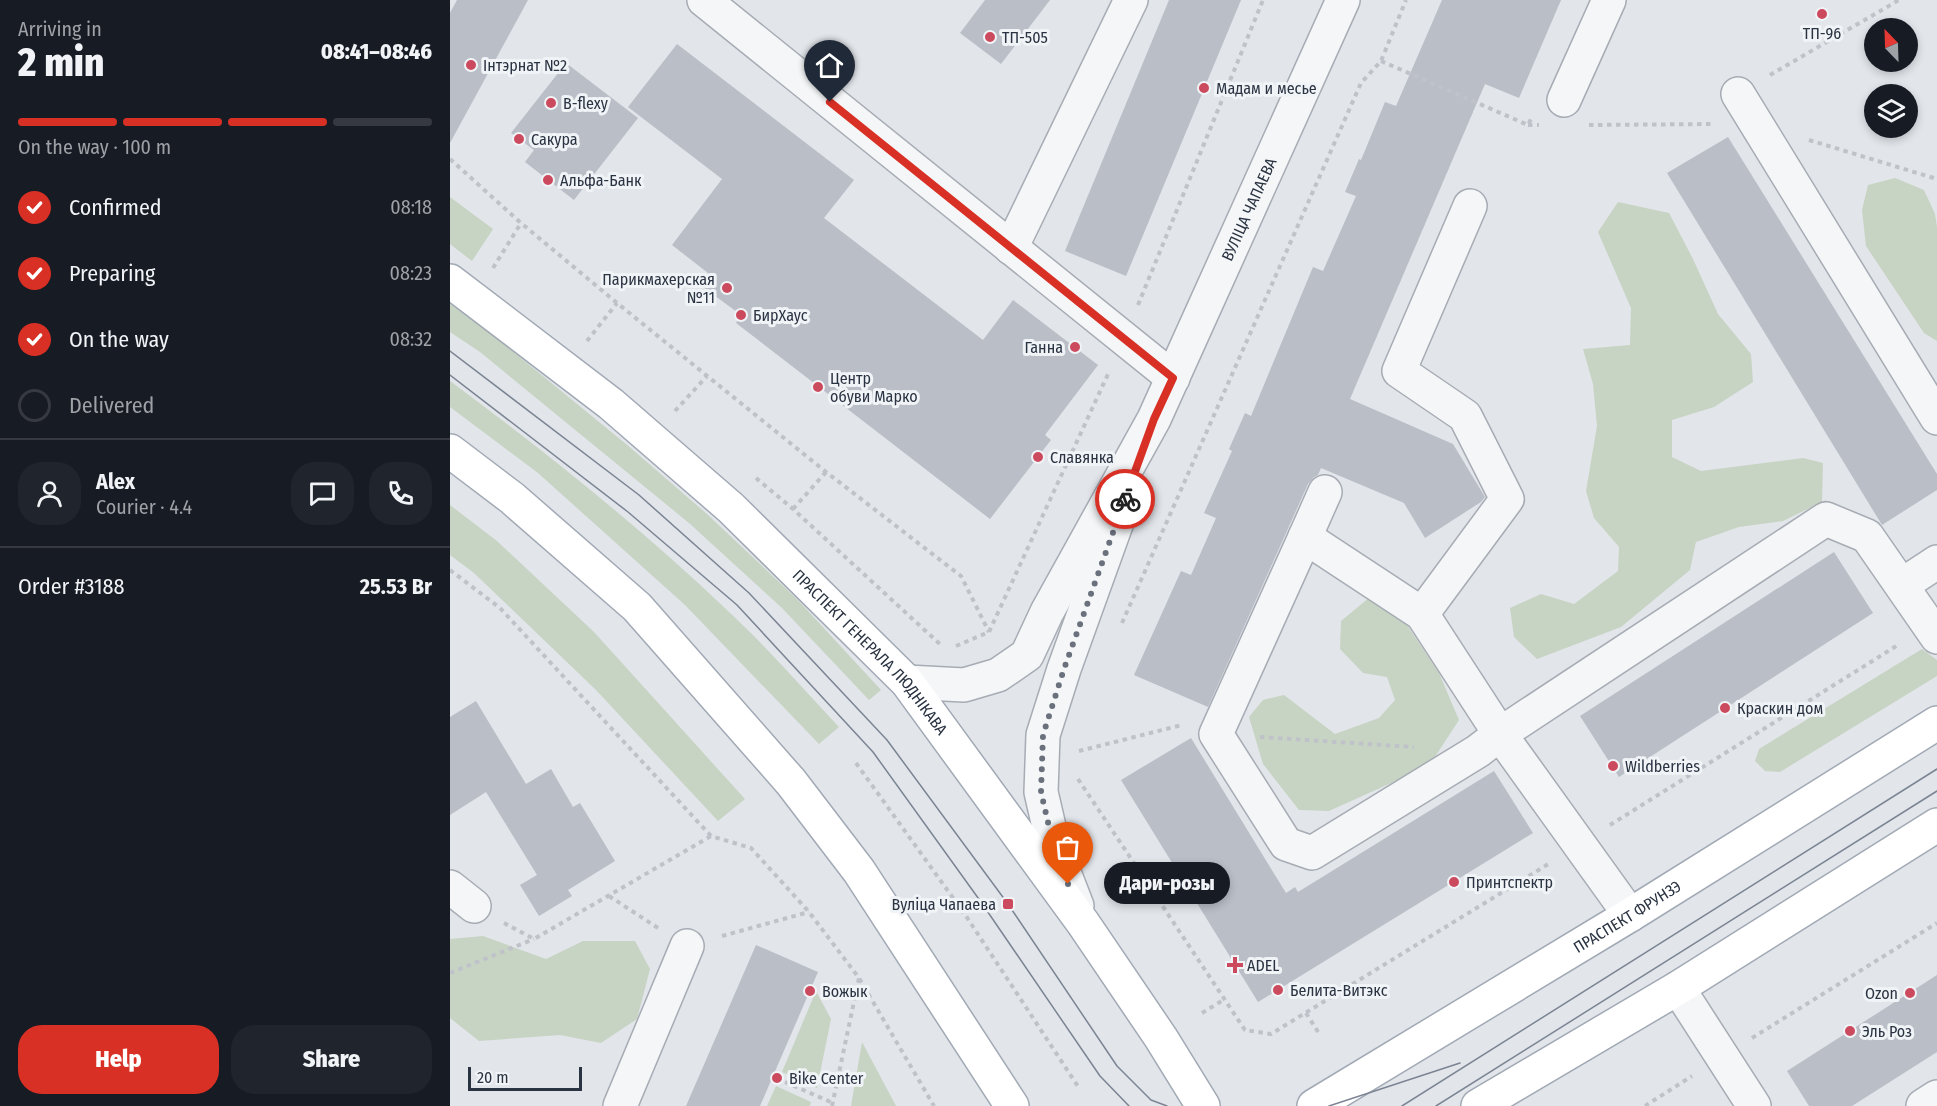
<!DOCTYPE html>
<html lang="en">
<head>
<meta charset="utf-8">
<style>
	:root { --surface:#171b24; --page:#20242c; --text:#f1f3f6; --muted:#9ea1a6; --line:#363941; --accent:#d93025 }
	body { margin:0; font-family:"Fira Sans Condensed",sans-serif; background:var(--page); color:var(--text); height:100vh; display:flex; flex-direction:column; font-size:22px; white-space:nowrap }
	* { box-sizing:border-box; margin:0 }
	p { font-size:20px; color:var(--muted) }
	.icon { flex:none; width:33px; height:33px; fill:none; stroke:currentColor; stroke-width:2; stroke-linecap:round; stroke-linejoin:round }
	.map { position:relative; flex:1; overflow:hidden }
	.details { display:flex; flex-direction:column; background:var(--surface); width:450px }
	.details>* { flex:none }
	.needle { width:39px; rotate:337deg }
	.tools { position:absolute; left:1414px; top:18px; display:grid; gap:12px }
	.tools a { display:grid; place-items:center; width:54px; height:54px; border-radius:50%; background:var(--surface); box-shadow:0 3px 9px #0003; font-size:30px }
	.scale { position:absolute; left:18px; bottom:15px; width:114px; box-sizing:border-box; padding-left:6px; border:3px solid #2a3342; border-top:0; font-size:16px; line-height:21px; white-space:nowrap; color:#2a3342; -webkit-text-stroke:4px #f1f4f7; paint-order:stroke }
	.pin { position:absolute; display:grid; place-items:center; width:51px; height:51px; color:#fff; margin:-62px -26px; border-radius:50% 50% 50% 0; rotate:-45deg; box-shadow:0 0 6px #0007 }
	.pin .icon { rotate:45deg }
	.courier { position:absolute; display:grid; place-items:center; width:60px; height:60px; margin:-30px; border:4px solid #d93025; border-radius:50%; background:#fff; color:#222; box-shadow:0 2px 8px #0007 }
	.bubble { position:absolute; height:42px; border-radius:21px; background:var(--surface); box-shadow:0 3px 9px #0003; font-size:20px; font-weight:800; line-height:42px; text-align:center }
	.summary em { font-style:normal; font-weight:800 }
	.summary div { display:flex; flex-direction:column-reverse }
	.summary { display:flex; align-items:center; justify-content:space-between; height:102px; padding:0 18px }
	h1 { font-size:39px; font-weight:800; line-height:45px }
	.bar { display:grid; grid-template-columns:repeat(4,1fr); gap:9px 6px; align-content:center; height:72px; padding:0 18px }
	.bar i { height:8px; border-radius:4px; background:var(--line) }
	.bar .active { background:var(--accent) }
	.bar p { grid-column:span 4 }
	.line { display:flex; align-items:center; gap:15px; padding:0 18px; border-top:2px solid var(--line) }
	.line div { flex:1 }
	.round { display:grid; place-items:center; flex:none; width:63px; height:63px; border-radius:24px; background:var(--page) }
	ol { padding:0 18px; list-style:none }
	li { display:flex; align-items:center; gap:18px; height:66px }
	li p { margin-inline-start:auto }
	li .icon { padding:6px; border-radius:50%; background:var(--accent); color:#fff; stroke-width:4 }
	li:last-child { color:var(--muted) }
	li i { width:33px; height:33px; border:3px solid var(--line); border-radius:50% }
	.cta { display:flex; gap:12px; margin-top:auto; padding:12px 18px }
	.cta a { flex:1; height:69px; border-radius:24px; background:var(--accent); color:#fff; font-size:24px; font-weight:800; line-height:69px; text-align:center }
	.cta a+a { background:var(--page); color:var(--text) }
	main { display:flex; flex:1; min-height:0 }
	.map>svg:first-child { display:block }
	.green { fill:#c7d4c3 }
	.building { fill:#b9bec7 }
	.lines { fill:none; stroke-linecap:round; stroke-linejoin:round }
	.minor-casing { stroke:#a7acb4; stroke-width:36 }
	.major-casing { stroke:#a1a9b5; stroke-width:36 }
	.path { stroke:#bfc3c9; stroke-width:4; stroke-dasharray:4.5 4.5; stroke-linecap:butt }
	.minor { stroke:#f4f6f8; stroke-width:33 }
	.major { stroke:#fff; stroke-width:33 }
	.tram { stroke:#7b8493; stroke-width:1.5 }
	.done { stroke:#6a717d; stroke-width:6; stroke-dasharray:0 10.8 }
	.route { stroke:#d93025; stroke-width:8 }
	.poi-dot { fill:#cc4a5d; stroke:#f1f4f7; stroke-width:2 }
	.labels { text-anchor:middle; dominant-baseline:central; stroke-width:6; stroke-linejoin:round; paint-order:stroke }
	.poi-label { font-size:16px; fill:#2a3342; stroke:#f1f4f7; text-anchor:start }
	.street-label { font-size:16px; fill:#2a3342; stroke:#f1f4f7 }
</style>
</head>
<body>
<main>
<section class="details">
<div class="summary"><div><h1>2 min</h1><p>Arriving in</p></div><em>08:41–08:46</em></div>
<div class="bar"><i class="active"></i><i class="active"></i><i class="active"></i><i></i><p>On the way · 100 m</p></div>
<ol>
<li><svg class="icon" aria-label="check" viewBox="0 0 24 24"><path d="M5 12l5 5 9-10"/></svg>Confirmed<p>08:18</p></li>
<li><svg class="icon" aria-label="check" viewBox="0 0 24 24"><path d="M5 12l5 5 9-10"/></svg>Preparing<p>08:23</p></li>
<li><svg class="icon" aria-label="check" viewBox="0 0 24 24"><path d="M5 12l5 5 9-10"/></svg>On the way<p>08:32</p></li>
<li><i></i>Delivered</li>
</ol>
<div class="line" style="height:108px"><a class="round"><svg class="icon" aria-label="person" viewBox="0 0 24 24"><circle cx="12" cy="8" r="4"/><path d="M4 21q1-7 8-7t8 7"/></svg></a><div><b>Alex</b><p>Courier · 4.4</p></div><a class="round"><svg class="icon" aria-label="chat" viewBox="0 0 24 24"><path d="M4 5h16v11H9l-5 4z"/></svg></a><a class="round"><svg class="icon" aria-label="phone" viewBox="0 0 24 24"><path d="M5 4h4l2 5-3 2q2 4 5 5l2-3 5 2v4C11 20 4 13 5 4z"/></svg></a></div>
<div class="line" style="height:78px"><div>Order #3188</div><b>25.53 Br</b></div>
<div class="cta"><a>Help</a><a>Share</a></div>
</section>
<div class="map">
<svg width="1487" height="1106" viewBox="0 0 1487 1106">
	<rect width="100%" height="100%" fill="#e2e5ea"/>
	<g class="green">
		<path d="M 1445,178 L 1474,190 L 1485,214 L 1487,227 L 1487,341 L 1474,333 L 1416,246 L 1412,210 L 1418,185 Z"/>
		<path d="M 0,197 L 43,229 L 22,261 L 0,244 Z"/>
		<path d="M 1168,202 L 1219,213 L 1243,259 L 1268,314 L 1301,354 L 1303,382 L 1264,407 L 1222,420 L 1222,457 L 1251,471 L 1353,458 L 1373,463 L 1372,502 L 1333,521 L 1289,527 L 1246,542 L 1240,570 L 1171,627 L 1087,659 L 1064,637 L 1060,608 L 1091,594 L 1124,604 L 1168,571 L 1169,547 L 1144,518 L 1136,491 L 1147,426 L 1143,384 L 1133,349 L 1180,345 L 1181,308 L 1148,232 Z"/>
		<path d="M 0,304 L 34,328 L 176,444 L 257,514 L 347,599 L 431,690 L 419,700 L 332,608 L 239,523 L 30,352 L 0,332 Z"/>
		<path d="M 0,381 C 96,452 191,528 278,611 C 317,647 352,688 389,727 L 369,744 L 235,605 L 88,473 L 0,407 Z"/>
		<path d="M 0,505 L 47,541 L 144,632 L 295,799 L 268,821 L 146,690 L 24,573 L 0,555 Z"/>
		<path d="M 920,597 L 949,613 L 989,673 L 1009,720 L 979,766 L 879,811 L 849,810 L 813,764 L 799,717 L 813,700 L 834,695 L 885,734 L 929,718 L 945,700 L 937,677 L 913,673 L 890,649 L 891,621 Z"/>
		<path d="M 1472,649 L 1487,660 L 1487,676 L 1330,772 L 1315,771 L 1305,761 L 1309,749 Z"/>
		<path d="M 33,936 L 96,959 L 133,941 L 185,941 L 200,969 L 187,1019 L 151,1043 L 110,1035 L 29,1041 L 0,1018 L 0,939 Z"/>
		<path d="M 366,991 L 381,1019 L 367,1088 L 332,1072 Z"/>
		<path d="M 412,1042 L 446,1106 L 401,1106 Z"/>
		<path d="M 326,1086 L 361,1102 L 360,1106 L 317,1106 Z"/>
	</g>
	<g class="building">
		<path d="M 7,0 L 78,0 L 0,143 L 0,13 Z"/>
		<path d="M 535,0 L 600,0 L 551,64 L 510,33 Z"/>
		<path d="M 719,0 L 791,0 L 676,276 L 615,251 Z"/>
		<path d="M 992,0 L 1111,0 L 1069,98 L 1035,84 L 900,399 L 1003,444 L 1035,497 L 1031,502 L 975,538 L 954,503 L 871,468 L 868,475 L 864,477 L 858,484 L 758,707 L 684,675 L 731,571 L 741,575 L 766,518 L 754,513 L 782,451 L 779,449 L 795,413 L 801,416 L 863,267 L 873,271 L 906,196 L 895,192 L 909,159 L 911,160 L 935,102 L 946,106 Z"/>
		<path d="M 227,44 L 404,180 L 374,218 L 533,340 L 563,300 L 648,365 L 595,435 L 601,440 L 540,519 L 286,323 L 291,315 L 249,284 L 258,273 L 222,245 L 272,179 L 178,107 Z"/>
		<path d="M 116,63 L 188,118 L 124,200 L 75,162 L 84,150 L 61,133 Z"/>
		<path d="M 1278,137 L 1487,474 L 1487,490 L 1432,525 L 1217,173 Z"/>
		<path d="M 1384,552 L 1423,613 L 1169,777 L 1130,716 Z"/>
		<path d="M 26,701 L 76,784 L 101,769 L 123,807 L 130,803 L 165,861 L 118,890 L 122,896 L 89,916 L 70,885 L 87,875 L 36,792 L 0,815 L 0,717 Z"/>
		<path d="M 741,738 L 836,893 L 845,887 L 848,892 L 1044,771 L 1083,833 L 808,1002 L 671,780 Z"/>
		<path d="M 306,945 L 368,972 L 310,1106 L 236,1106 Z"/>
		<path d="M 1487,975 L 1487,1052 L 1402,1106 L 1359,1106 L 1337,1071 Z"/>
	</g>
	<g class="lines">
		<defs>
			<g id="minor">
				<path d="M 254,0 L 723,378"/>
				<path d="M 1288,94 L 1487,418"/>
				<path d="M 1114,100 L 1159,0"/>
				<path d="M 561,248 L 681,0"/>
				<path d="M 855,537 L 875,492"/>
				<path d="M 1452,585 L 1487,562"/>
				<path d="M 972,614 L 1057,499 L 1015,416 L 949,371 L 1020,206"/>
				<path id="s1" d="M 457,682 L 514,685 L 548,675 L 577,655 L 597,612 L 704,419 L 893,0"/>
				<path d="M 0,887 L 24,906"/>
				<path d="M 627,906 L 603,844 L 591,792 L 593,735 L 614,669 L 671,511"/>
				<path d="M 1180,915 L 1050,734 L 972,614 L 855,537 L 766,734 L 836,844 L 862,853 L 1028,751 L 1050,734 L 1376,519 L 1417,536 L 1487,637"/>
				<path d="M 1228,988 L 1304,1106"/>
				<path d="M 170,1106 L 237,946"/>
				<path d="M 1473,1106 L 1487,1097"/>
			</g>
			<g id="major">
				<path id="s2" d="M 0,281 L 161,404 L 281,508 L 457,682 L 633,923 L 711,1038 L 753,1106"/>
				<path d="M 0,451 L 62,498 L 187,607 L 341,782 L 409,871 L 562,1106"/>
				<path id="s3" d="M 864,1106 L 1180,915 L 1487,723"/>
				<path d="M 1028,1106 L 1228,988 L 1487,825"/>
			</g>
		</defs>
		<use href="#minor" class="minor-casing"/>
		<use href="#major" class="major-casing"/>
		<g class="path">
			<path d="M 931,61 L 1078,125 L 1082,117"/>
			<path d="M 1320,75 L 1449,0"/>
			<path d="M 1078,125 L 1089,125"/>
			<path d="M 1139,125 L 1263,124"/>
			<path d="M 1359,140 L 1487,179"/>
			<path d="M 0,159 L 71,223 L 167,303 L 376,472 L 511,576 L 539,632"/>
			<path d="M 43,268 L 71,223"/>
			<path d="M 688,305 L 813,0"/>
			<path d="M 137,341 L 167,303"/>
			<path d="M 225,411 L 257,376"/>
			<path d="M 306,478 L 343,509 L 492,646"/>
			<path d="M 343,509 L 376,472"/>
			<path d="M 0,570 L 50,608 L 261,836 L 301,848 L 359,912 L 409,978 L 484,1106"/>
			<path d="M 672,623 L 911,83 L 931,61 L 956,0"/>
			<path d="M 506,646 L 539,632 L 659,372"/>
			<path d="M 810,737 L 964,747"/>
			<path d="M 629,751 L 732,725"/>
			<path d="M 406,763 L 516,916 L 629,1088"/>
			<path d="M 628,779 L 795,1030 L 821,1034 L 1100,863"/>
			<path d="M 1160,825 L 1448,645"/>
			<path d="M 159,896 L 208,928"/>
			<path d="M 54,923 L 84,939 L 261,836"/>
			<path d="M 272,936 L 359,912"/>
			<path d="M 0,973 L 84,939"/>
			<path d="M 752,1013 L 775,999"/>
			<path d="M 856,1013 L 870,1035"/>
			<path d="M 1302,1038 L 1487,923"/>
			<path d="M 335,1082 L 383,1103"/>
			<path d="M 382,1106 L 409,978"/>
			<path d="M 1195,1106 L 1242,1076"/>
		</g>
		<use href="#minor" class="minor"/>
		<use href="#major" class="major"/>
		<g class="tram">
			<path d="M 0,351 L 189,495 L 299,593 L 437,740 L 558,904 L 667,1066 L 701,1100 L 717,1106"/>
			<path d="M 0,375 L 178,512 L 287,605 L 423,752 L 531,902 L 650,1076 L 679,1106"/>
			<path d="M 879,1106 L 1010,1063"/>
			<path d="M 952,1106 L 1487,769"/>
			<path d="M 986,1106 L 1487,791"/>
		</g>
	</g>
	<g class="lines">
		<path class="done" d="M 618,884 L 603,844 L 591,792 L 593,735 L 614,669 L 675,499"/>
		<path class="route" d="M 380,102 L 723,378 L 704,419 L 675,499"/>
	</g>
	<g class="poi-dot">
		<circle cx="1372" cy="14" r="6"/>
		<circle cx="540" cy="37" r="6"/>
		<circle cx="21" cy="65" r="6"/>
		<circle cx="754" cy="88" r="6"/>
		<circle cx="101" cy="103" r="6"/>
		<circle cx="69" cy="139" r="6"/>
		<circle cx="98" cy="180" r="6"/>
		<circle cx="277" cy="288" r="6"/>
		<circle cx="291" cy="315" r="6"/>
		<circle cx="625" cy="347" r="6"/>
		<circle cx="368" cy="387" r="6"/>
		<circle cx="588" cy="457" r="6"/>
		<circle cx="1275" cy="708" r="6"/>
		<circle cx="1163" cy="766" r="6"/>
		<circle cx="1004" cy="882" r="6"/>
		<rect x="552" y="898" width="12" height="12" rx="3"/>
		<path d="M782 956h6v6h6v6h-6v6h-6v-6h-6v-6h6z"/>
		<circle cx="828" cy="990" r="6"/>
		<circle cx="360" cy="991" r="6"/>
		<circle cx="1460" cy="993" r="6"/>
		<circle cx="1400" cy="1031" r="6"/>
		<circle cx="327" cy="1078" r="6"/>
	</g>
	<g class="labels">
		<g class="poi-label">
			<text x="1372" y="33" text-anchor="middle">ТП-96</text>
			<text x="552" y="37">ТП-505</text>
			<text x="33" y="65">Інтэрнат №2</text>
			<text x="766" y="88">Мадам и месье</text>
			<text x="113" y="103">B-flexy</text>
			<text x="81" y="139">Сакура</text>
			<text x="110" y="180">Альфа-Банк</text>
			<text x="265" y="279" text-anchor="end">Парикмахерская<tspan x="265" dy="18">№11</tspan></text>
			<text x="303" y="315">БирХаус</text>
			<text x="613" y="347" text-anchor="end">Ганна</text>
			<text x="380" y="378">Центр<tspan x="380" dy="18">обуви Марко</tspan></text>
			<text x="600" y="457">Славянка</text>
			<text x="1287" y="708">Краскин дом</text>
			<text x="1175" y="766">Wildberries</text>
			<text x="1016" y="882">Принтспектр</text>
			<text x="546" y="904" text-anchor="end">Вуліца Чапаева</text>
			<text x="797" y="965">ADEL</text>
			<text x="840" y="990">Белита-Витэкс</text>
			<text x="372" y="991">Вожык</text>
			<text x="1448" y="993" text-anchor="end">Ozon</text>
			<text x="1412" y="1031">Эль Роз</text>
			<text x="339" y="1078">Bike Center</text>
		</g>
		<g class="street-label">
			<text stroke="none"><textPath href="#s1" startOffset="626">ВУЛІЦА ЧАПАЕВА</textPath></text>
			<text stroke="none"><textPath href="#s2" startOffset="562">ПРАСПЕКТ ГЕНЕРАЛА ЛЮДНІКАВА</textPath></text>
			<text stroke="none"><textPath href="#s3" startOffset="366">ПРАСПЕКТ ФРУНЗЭ</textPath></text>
		</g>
	</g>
</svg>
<div class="tools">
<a><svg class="needle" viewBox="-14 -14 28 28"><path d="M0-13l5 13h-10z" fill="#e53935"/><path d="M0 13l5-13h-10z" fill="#9ea1a6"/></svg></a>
<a><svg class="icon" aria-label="layers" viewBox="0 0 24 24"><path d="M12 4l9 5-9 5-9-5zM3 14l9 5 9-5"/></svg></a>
</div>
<div class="scale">20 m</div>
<div class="pin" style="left:618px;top:884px;background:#ea580c"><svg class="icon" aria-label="bag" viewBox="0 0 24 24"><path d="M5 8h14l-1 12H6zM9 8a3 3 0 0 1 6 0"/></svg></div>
<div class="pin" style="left:380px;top:102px;background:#1f2937"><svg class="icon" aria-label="home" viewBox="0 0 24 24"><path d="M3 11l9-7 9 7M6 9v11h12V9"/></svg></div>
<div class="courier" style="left:675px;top:499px"><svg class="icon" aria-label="bike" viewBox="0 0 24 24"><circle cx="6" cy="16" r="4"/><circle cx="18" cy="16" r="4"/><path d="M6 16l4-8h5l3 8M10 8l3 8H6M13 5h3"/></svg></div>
<div class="bubble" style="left:654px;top:862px;width:126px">Дари-розы</div>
</div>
</main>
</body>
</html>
